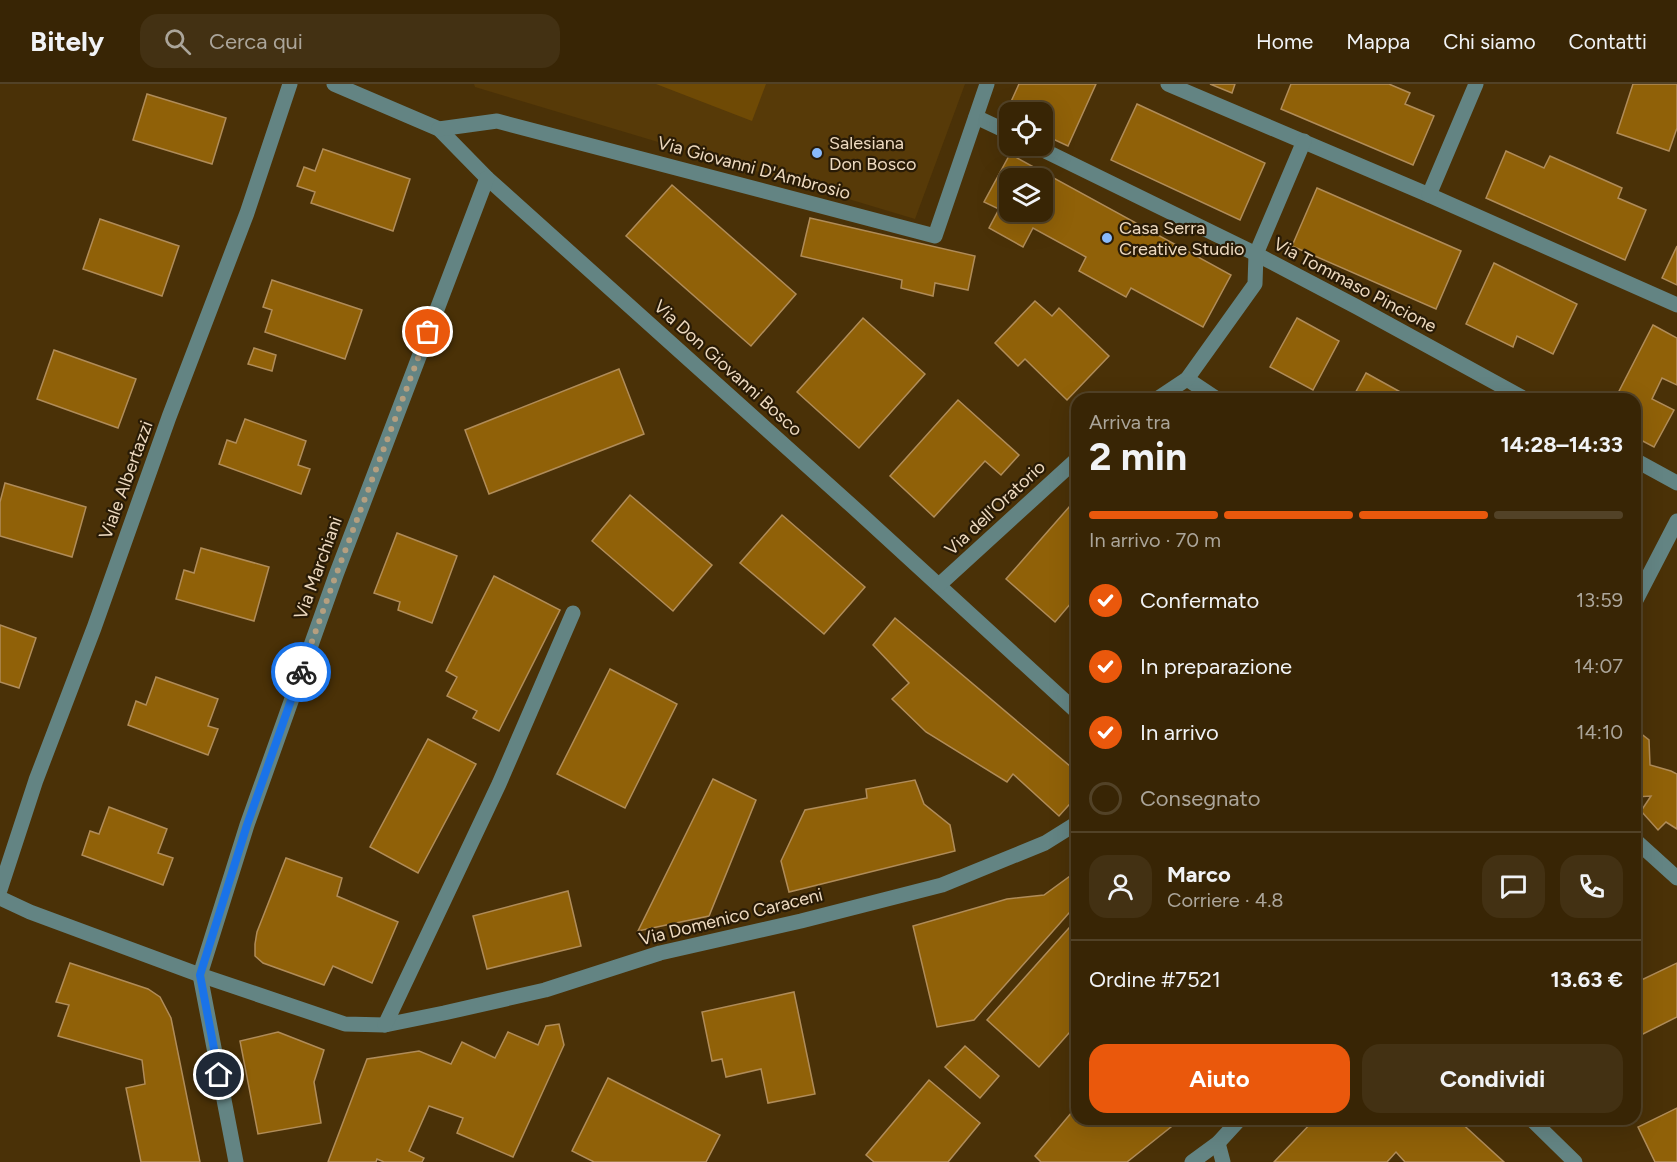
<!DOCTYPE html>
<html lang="it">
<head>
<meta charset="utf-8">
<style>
	:root { --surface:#382505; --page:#433113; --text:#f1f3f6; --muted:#aba59a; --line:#524227; --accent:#ea580c }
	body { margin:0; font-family:Figtree,sans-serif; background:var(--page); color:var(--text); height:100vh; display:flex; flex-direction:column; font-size:22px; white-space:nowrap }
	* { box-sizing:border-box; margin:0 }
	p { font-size:20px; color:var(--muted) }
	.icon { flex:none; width:33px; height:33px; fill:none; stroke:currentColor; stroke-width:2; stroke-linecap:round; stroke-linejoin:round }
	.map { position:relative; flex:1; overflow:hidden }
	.panel { position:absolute; left:1071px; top:309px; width:570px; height:732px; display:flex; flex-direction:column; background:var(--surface); border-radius:18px; box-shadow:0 6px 24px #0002,0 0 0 2px var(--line) }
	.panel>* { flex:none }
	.tools { position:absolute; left:999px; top:18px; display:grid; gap:12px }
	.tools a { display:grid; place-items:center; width:54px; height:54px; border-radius:12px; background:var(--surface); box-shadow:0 6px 24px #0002,0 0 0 2px var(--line); font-size:30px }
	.pin { position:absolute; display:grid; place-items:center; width:51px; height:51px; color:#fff; margin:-26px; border:3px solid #fff; border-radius:50%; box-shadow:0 2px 6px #0007 }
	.courier { position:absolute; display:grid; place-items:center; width:60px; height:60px; margin:-30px; border:4px solid #1a73e8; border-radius:50%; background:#fff; color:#222; box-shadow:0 2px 8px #0007 }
	.overview em { font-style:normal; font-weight:700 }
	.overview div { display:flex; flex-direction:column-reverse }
	.overview { display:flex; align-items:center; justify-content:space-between; height:102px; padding:0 18px }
	h1 { font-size:39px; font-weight:700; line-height:45px }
	.bar { display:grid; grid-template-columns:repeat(4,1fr); gap:9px 6px; align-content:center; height:72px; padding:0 18px }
	.bar i { height:8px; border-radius:4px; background:var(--line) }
	.bar .on { background:var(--accent) }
	.bar p { grid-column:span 4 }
	.line { display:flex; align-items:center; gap:15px; padding:0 18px; border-top:2px solid var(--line) }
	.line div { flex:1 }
	.round { display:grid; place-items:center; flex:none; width:63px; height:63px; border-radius:18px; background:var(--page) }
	ol { padding:0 18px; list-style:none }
	li { display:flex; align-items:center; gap:18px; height:66px }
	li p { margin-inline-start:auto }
	li .icon { padding:6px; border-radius:50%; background:var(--accent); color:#fff; stroke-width:4 }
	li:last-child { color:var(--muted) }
	li i { width:33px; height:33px; border:3px solid var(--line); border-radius:50% }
	.cta { display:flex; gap:12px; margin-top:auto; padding:12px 18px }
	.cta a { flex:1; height:69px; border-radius:18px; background:var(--accent); color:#fff; font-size:24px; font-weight:700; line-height:69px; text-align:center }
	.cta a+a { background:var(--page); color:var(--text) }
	header { display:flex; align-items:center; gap:36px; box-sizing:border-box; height:84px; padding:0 30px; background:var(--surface); border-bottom:2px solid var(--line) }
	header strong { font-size:28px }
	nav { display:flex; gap:33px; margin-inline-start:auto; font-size:21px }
	.search { width:420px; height:54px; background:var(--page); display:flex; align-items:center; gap:15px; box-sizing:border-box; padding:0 21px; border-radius:18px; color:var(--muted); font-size:22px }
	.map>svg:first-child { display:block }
	.built { fill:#573a08 }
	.green { fill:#6f4a05 }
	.building { fill:#906108; stroke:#b08c59; stroke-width:1.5; fill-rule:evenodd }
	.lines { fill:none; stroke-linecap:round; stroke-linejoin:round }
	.minor { stroke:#638483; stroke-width:15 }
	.done { stroke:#b59f7f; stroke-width:6; stroke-dasharray:0 10.8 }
	.route { stroke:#1a73e8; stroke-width:8 }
	.poi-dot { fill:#88bafc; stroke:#291b06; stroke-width:2 }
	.labels { text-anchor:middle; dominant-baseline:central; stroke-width:4.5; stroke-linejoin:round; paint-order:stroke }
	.poi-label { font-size:18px; fill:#eedac0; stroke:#291b06; text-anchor:start }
	.street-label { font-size:18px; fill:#eedac0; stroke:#291b06 }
</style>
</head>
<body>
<header>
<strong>Bitely</strong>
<div class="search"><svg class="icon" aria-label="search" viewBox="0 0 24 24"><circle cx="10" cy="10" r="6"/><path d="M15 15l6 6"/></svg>Cerca qui</div>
<nav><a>Home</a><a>Mappa</a><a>Chi siamo</a><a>Contatti</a></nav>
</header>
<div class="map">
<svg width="1677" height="1078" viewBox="0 0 1677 1078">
	<rect width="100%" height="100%" fill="#4a3107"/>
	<path class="built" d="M 474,0 L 965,0 L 915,135 L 475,3 Z"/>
	<path class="green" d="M 656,0 L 766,0 L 752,37 Z"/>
	<g class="building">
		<path d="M 1019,0 L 1096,0 L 1068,62 L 1042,50 L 1042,28 L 1010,28 L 1010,35 L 1004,33 Z"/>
		<path d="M 1210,0 L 1235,0 L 1232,9 Z"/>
		<path d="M 1291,0 L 1389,0 L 1410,9 L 1405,20 L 1434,32 L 1413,81 L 1281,25 Z"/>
		<path d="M 1633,0 L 1677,0 L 1677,44 L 1669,67 L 1617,49 Z"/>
		<path d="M 147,10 L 226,34 L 212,80 L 133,56 Z"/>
		<path d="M 1137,20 L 1265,79 L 1240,136 L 1111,76 Z"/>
		<path d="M 323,65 L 410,95 L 393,147 L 311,119 L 315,108 L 297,102 L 304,83 L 315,87 Z"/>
		<path d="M 1506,67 L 1544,84 L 1550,72 L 1622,104 L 1618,114 L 1646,126 L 1625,176 L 1486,114 Z"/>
		<path d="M 1010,70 L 1231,191 L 1203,243 L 1131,204 L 1126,213 L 1079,187 L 1086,173 L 1033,144 L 1023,163 L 989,144 L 999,125 L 984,118 ZM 1010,94 L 1042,94 L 1042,128 L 1010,128 Z"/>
		<path d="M 672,101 L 796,210 L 751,262 L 626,152 Z"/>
		<path d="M 1317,104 L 1461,167 L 1436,225 L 1292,162 Z"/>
		<path d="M 810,134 L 975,172 L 968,206 L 935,199 L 933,212 L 901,204 L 902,196 L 801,172 Z"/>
		<path d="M 100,135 L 179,162 L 162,212 L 83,185 Z"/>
		<path d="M 1677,162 L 1677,201 L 1662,194 Z"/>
		<path d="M 1494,179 L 1577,220 L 1553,270 L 1517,252 L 1513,263 L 1466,240 Z"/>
		<path d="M 272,196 L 362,226 L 345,275 L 265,248 L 272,226 L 263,223 Z"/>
		<path d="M 1035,217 L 1052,232 L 1059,224 L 1109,272 L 1067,316 L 1025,275 L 1018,282 L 995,259 Z"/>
		<path d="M 863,234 L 925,290 L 859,364 L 797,308 Z"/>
		<path d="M 1297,234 L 1339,257 L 1313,306 L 1270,283 Z"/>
		<path d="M 1653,241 L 1677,254 L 1677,301 L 1662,294 L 1652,315 L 1674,326 L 1654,363 L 1635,353 L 1635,315 L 1615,315 Z"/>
		<path d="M 254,264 L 276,271 L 272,287 L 248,280 Z"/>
		<path d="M 54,266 L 136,295 L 118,344 L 37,315 Z"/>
		<path d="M 619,285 L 644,350 L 489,410 L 465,346 Z"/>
		<path d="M 1366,289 L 1413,315 L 1352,315 Z"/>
		<path d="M 958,316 L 1019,371 L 1001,391 L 985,377 L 934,433 L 890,392 Z"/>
		<path d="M 245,335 L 306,357 L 298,381 L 310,385 L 301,410 L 219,380 L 227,356 L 236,359 Z"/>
		<path d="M 5,399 L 86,423 L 72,473 L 0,452 L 0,418 Z"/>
		<path d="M 630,411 L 712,481 L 673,527 L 592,457 Z"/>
		<path d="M 1077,414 L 1077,512 L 1055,538 L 1006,495 Z"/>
		<path d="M 782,431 L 865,503 L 824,550 L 740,479 Z"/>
		<path d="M 397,449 L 457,472 L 432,539 L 398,526 L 400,518 L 374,509 Z"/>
		<path d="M 201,464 L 269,483 L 254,537 L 176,515 L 184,486 L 194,489 Z"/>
		<path d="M 494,492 L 560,526 L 499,647 L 473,634 L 477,627 L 447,612 L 457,593 L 446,587 Z"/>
		<path d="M 895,534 L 1077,688 L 1077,712 L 1059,732 L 1013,690 L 1007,698 L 926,648 L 892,615 L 909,599 L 873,561 Z"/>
		<path d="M 0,541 L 36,554 L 19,604 L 0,598 Z"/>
		<path d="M 610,585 L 677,620 L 625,724 L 557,690 Z"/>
		<path d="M 156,593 L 218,615 L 208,642 L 218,645 L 208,671 L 128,641 L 136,617 L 146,621 Z"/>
		<path d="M 1635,645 L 1649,656 L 1650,681 L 1671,687 L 1677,690 L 1677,745 L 1666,738 L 1658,746 L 1641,727 L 1651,712 L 1635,713 Z"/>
		<path d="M 428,655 L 476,680 L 418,789 L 370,763 Z"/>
		<path d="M 713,695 L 756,716 L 709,832 L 638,847 Z"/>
		<path d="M 915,696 L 924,720 L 950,741 L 955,767 L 789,808 L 781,777 L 805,726 L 867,714 L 866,705 Z"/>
		<path d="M 109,723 L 167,745 L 158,769 L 173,774 L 163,801 L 82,771 L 90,747 L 99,750 Z"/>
		<path d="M 286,774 L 342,794 L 337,812 L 398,838 L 372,899 L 333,882 L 324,901 L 263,879 L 255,872 L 255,860 L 257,848 Z"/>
		<path d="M 1077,787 L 1077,820 L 974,936 L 937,943 L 913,842 L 1007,815 L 1044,811 Z"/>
		<path d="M 568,807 L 581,862 L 487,885 L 473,832 Z"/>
		<path d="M 1077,835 L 1077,940 L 1039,983 L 987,936 Z"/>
		<path d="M 70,879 L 148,905 L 160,913 L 171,934 L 200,1078 L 141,1078 L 126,1004 L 145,1000 L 142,976 L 58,952 L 69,921 L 56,918 Z"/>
		<path d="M 1677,879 L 1677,933 L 1635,954 L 1635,899 Z"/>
		<path d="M 794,908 L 815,1010 L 768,1019 L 761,985 L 726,993 L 722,975 L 712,977 L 702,928 Z"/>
		<path d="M 559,940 L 564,961 L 513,1073 L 457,1049 L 463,1034 L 429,1022 L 409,1067 L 424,1074 L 422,1078 L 384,1078 L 377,1075 L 376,1078 L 328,1078 L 367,975 L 419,967 L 451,980 L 462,958 L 495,974 L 508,948 L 538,961 L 546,942 Z"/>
		<path d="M 278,948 L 324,966 L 314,998 L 321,1039 L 258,1050 L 240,957 Z"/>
		<path d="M 965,962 L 999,992 L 980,1014 L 945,983 Z"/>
		<path d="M 608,994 L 720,1051 L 706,1078 L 594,1078 L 572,1067 Z"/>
		<path d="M 929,996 L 980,1039 L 948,1078 L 874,1078 L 866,1071 Z"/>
		<path d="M 1077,1022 L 1077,1035 L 1181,1035 L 1127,1078 L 1041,1078 L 1035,1072 Z"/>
		<path d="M 1677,1024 L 1677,1078 L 1655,1078 L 1638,1043 Z"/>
		<path d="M 1315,1035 L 1457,1035 L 1504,1078 L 1405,1078 L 1396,1068 L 1387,1078 L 1274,1078 Z"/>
	</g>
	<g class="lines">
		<g class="minor">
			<path d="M 334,0 L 439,45 L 487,94 L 852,422 L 1077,628"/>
			<path d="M 1168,0 L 1429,111 L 1677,221"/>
			<path d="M 976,33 L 1010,49"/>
			<path d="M 439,45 L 497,37 L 935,152 L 987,0"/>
			<path d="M 1035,62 L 1256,170 L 1357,223 L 1525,315"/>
			<path d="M 1429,111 L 1476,0"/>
			<path d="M 1187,295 L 1217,315"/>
			<path d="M 1157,315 L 1187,295 L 1255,200 L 1256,170 L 1304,57"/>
			<path d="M 1635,376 L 1677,399"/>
			<path d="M 939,501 L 1077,375"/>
			<path d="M 1635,518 L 1677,437"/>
			<path d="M 1635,756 L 1677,794"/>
			<path d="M 0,806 L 36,696 L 94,544 L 169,333 L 247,129 L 290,0"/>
			<path d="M 0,814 L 30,828 L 200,891 L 345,940 L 385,941 L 444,929 L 545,906 L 660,869 L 801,837 L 942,801 L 1045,759 L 1077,739"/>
			<path d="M 385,941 L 499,700 L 573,529"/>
			<path d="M 1531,1035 L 1575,1078"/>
			<path d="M 1218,1059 L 1223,1078"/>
			<path d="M 236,1078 L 200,891 L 247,741 L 336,491 L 487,94"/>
			<path d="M 1192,1078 L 1218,1059 L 1240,1035"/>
		</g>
	</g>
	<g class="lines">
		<path class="done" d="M 301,588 L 336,491 L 428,248"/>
		<path class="route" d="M 219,991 L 200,891 L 247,741 L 301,588"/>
	</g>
	<g class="poi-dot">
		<circle cx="817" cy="69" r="6"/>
		<circle cx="1107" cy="154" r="6"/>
	</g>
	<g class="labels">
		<g class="poi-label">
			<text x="829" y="59">Salesiana<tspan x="829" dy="21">Don Bosco</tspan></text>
			<text x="1119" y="144">Casa Serra<tspan x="1119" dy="21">Creative Studio</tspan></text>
		</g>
		<g class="street-label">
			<text transform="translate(754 84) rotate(15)">Via Giovanni D'Ambrosio</text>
			<text transform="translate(1355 201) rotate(28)">Via Tommaso Pincione</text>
			<text transform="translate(728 284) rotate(42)">Via Don Giovanni Bosco</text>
			<text transform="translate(126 396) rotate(-70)">Viale Albertazzi</text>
			<text transform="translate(995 424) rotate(-43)">Via dell'Oratorio</text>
			<text transform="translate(318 484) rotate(-70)">Via Marchiani</text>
			<text transform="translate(731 833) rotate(-14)">Via Domenico Caraceni</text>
		</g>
	</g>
</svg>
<div class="tools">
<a><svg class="icon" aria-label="locate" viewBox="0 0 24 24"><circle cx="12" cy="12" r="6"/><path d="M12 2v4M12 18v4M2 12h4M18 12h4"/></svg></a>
<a><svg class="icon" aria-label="layers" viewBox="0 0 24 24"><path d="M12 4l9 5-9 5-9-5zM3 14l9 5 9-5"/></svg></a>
</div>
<div class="pin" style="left:428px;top:248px;background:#ea580c"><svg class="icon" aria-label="bag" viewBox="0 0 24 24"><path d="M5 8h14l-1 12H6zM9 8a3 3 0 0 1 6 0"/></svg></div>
<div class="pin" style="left:219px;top:991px;background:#1f2937"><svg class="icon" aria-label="home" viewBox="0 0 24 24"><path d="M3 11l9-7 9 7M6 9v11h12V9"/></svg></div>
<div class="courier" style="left:301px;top:588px"><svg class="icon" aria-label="bike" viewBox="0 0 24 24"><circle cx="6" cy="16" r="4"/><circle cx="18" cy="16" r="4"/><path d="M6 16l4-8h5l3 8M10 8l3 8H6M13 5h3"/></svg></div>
<section class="panel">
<div class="overview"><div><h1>2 min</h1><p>Arriva tra</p></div><em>14:28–14:33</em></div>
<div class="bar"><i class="on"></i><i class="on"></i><i class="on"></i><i></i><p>In arrivo · 70 m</p></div>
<ol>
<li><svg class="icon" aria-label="check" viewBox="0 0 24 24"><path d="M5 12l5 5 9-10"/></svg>Confermato<p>13:59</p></li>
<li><svg class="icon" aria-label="check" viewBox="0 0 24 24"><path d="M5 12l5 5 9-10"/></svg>In preparazione<p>14:07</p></li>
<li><svg class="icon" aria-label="check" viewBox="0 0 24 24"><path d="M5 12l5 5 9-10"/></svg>In arrivo<p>14:10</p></li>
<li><i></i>Consegnato</li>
</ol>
<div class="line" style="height:108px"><a class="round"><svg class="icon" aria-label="person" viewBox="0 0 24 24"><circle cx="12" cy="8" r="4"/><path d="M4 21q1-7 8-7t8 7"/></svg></a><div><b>Marco</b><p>Corriere · 4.8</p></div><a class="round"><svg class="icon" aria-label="chat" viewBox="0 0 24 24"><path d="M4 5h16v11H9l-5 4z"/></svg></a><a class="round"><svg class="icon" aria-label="phone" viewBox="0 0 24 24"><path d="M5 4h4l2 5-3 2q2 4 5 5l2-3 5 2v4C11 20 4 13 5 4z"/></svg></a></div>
<div class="line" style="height:78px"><div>Ordine #7521</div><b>13.63 €</b></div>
<div class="cta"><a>Aiuto</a><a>Condividi</a></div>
</section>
</div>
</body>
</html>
